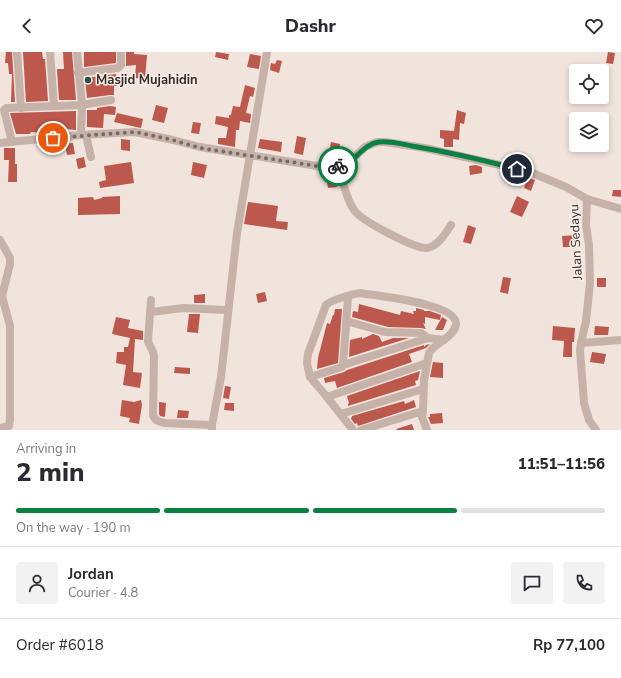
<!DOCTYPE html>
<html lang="en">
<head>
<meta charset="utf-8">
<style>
	:root { --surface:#fff; --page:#f2f2f3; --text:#2b2b33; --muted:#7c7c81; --line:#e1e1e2; --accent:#0b8043 }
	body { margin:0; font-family:"Nunito Sans",sans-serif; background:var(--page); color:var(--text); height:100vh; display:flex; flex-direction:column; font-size:15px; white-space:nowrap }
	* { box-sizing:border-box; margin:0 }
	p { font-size:13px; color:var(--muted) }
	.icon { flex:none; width:22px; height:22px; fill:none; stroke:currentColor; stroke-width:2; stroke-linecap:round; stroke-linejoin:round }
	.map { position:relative; height:378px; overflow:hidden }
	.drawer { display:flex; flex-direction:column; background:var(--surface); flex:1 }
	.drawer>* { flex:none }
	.controls { position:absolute; left:569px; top:12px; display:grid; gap:8px }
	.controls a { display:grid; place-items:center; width:40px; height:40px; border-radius:4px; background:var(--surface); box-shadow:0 2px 6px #0003; font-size:20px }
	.pin { position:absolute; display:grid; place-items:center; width:34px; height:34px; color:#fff; margin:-17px; border:2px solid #fff; border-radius:50%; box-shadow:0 1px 4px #0007 }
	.courier { position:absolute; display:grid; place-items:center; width:40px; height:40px; margin:-20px; border:3px solid #0b8043; border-radius:50%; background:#fff; color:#222; box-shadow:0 1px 5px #0007 }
	.headline em { font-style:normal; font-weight:800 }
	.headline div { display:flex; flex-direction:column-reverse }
	.headline { display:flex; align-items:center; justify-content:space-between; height:68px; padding:0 16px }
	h1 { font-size:26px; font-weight:800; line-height:30px }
	.bar { display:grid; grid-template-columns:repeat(4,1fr); gap:6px 4px; align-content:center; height:48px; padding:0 16px }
	.bar i { height:5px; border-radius:3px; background:var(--line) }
	.bar .selected { background:var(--accent) }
	.bar p { grid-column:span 4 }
	.line { display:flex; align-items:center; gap:10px; padding:0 16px; border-top:1px solid var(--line) }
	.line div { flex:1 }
	.round { display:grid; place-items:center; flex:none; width:42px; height:42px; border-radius:4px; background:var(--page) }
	header { display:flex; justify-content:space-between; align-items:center; height:52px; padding:0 16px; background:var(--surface); font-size:18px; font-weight:800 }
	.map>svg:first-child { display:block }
	.building { fill:#bd584d }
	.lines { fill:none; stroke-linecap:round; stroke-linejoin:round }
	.street { stroke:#c7b2a9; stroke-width:8 }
	.done { stroke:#766b67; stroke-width:4; stroke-dasharray:0 7.2 }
	.route { stroke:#0b8043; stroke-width:5 }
	.poi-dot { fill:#21534f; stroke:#f8eee8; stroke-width:1.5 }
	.labels { text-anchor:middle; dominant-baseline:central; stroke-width:3; stroke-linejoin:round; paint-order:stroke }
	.poi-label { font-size:13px; font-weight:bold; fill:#352a28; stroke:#f8eee8; text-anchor:start }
	.street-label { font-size:13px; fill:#352a28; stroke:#f8eee8 }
</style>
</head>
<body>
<header><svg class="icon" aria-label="back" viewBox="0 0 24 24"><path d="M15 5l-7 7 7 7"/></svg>Dashr<svg class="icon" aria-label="heart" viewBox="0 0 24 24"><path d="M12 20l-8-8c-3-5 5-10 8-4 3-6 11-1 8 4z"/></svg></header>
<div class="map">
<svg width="621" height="378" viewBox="0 0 621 378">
	<rect width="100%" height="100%" fill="#f0e4dc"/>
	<g class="building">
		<path d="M 6,0 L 12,0 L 15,50 L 11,50 L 12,22 L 9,22 L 8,11 L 5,11 Z"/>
		<path d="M 23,0 L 42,0 L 43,7 L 45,7 L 48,49 L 26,50 Z"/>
		<path d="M 63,0 L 72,0 L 76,48 L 59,48 L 57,17 L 64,17 Z"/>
		<path d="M 84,0 L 116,0 L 116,11 L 84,15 Z"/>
		<path d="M 126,0 L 134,0 L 134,2 L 147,3 L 145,27 L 135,26 L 136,13 L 126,14 Z"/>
		<path d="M 216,0 L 229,2 L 228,8 L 215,5 Z"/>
		<path d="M 608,0 L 615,1 L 613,12 L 606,11 Z"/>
		<path d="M 250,2 L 261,4 L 259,17 L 247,15 Z"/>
		<path d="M 277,8 L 282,9 L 279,21 L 270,18 L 271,11 L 275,12 Z"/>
		<path d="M 116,22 L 117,34 L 114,34 L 114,43 L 110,43 L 87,46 L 85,26 Z"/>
		<path d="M 245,33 L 255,36 L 253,45 L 250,44 L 246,61 L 251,62 L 250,71 L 240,69 L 239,78 L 236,78 L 235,95 L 218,92 L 218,86 L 226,86 L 228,75 L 215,72 L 216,64 L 229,66 L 229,63 L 231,63 L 233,54 L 240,55 Z"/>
		<path d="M 156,53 L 168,56 L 164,71 L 152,68 Z"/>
		<path d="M 110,54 L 116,55 L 115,63 L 104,62 L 103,76 L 87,75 L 87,58 L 97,58 L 97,56 Z"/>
		<path d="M 457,58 L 466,61 L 464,72 L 460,71 L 459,88 L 453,87 L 453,95 L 444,95 L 444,87 L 440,86 L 440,78 L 454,79 Z"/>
		<path d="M 76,59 L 76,78 L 66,77 L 66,79 L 58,79 L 45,78 L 44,81 L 31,80 L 30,82 L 16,82 L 10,61 Z"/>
		<path d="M 117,61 L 143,67 L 141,76 L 114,70 Z"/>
		<path d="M 193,70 L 201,71 L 199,82 L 191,81 Z"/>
		<path d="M 297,84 L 306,86 L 303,103 L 294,101 Z"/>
		<path d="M 121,87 L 130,88 L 130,99 L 121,98 Z"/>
		<path d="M 260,87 L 282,90 L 281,100 L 258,96 Z"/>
		<path d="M 331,90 L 340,92 L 338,109 L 324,106 L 326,99 L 329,100 Z"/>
		<path d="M 73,91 L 75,102 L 67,103 L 65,92 Z"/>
		<path d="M 4,96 L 15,96 L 15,112 L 17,112 L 17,130 L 8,130 L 9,108 L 4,108 Z"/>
		<path d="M 521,103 L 529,106 L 526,114 L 518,112 Z"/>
		<path d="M 84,105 L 86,115 L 78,117 L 76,107 Z"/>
		<path d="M 131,110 L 134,131 L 100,136 L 99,130 L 106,128 L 104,114 Z"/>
		<path d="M 193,110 L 207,113 L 204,126 L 191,123 Z"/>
		<path d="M 476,113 L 482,115 L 482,121 L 470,123 L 469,114 Z"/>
		<path d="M 528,126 L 535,128 L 531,139 L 524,136 Z"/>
		<path d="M 336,128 L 337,135 L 328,136 L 327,129 Z"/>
		<path d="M 613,138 L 621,138 L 621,145 L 612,144 Z"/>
		<path d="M 120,144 L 120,162 L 78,163 L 78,146 L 93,145 L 94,148 L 102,146 L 102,145 Z"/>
		<path d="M 517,144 L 529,150 L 522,165 L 510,160 Z"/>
		<path d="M 248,150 L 278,154 L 276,169 L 288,170 L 287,178 L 244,172 Z"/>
		<path d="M 468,173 L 476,176 L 471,192 L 463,190 Z"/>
		<path d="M 578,183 L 578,190 L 569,191 L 570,195 L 563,195 L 562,184 Z"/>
		<path d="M 503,225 L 511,226 L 508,242 L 500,240 Z"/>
		<rect x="597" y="226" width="9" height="9"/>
		<path d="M 265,240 L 267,249 L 258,251 L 256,242 Z"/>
		<path d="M 205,242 L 205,251 L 194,251 L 194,243 Z"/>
		<path d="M 359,252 L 400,263 L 401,259 L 414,262 L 413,259 L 416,259 L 416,256 L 424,258 L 424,259 L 430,259 L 441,263 L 440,268 L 425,265 L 425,272 L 423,271 L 426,277 L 421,276 L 388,275 L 352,265 L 353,259 L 358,260 Z"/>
		<path d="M 335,257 L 342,257 L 338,311 L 317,317 L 318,306 L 327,271 L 330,272 L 333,263 L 334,263 Z"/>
		<path d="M 189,262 L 200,262 L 198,281 L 187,280 Z"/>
		<path d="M 116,265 L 130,268 L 128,276 L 143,279 L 143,288 L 135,287 L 133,320 L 142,321 L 140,336 L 123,333 L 126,313 L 116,311 L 117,300 L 124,300 L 124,295 L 128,295 L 130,286 L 112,282 Z"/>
		<path d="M 442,265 L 447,268 L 443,278 L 435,278 Z"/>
		<path d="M 553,274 L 575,276 L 574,290 L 572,290 L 572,305 L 563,305 L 564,289 L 552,288 Z"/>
		<path d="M 595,274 L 609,275 L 608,283 L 594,283 Z"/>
		<path d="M 373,282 L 379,284 L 382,290 L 393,286 L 409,286 L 349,305 L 350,288 L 362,285 L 362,287 Z"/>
		<path d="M 430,292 L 426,296 L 409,302 L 412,310 L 337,336 L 335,329 L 325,331 L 324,326 L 344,320 L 347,318 L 424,293 L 424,295 L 426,293 Z"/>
		<path d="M 592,300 L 606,302 L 604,312 L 590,310 Z"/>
		<path d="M 433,310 L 443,311 L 443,326 L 430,325 Z"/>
		<path d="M 175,315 L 190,316 L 190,322 L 174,321 Z"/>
		<path d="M 420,319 L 418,328 L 415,329 L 416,333 L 348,354 L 348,352 L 349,351 L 347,344 Z"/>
		<path d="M 225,334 L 231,335 L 229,347 L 223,346 Z"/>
		<path d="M 122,348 L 134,350 L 141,348 L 142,353 L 139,372 L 129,370 L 130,366 L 120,364 Z"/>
		<path d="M 414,348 L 416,355 L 358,374 L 357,371 L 355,372 L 351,367 L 352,364 L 404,349 L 405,352 Z"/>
		<path d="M 159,350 L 166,351 L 165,365 L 160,364 L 159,362 Z"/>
		<path d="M 225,351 L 234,351 L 234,359 L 224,358 Z"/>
		<path d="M 178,358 L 189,359 L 188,366 L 177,366 Z"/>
		<path d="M 442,361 L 443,371 L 431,372 L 428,365 L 430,365 L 430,362 Z"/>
		<path d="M 412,372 L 414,378 L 397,378 L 396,377 Z"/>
	</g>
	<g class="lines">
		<g class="street">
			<path d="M 17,0 L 21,56"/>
			<path d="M 50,0 L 54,54"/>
			<path d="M 77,0 L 82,53 L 81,83"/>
			<path d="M 78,21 L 118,16 L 121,13 L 121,0"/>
			<path d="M 86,83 L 91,105"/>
			<path d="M 12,90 L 4,58 L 6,56 L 82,53 L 111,48"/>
			<path d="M 0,91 L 81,83 L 135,80 L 173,88 L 200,95 L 323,115 L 343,114 L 347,112 L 365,95 L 377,90 L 385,90 L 425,96 L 530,120 L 566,135 L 587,147 L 586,173 L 589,193 L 590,231 L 586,269 L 581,291 L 580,298 L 584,351 L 589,368 L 596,378"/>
			<path d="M 338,114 C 343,128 345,145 354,158 C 360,168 415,197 427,196 C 438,194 445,182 451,173"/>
			<path d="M 587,147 L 621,157"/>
			<path d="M 0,188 L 10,206 L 10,212 L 2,244 L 10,274 L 10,368 L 9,374 L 0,376"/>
			<path d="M 151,248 L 148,289 C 149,295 154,297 154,305 L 153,363 C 155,369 159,370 165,371 L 212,373"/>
			<path d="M 151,260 L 183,256 L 227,258"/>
			<path d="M 346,269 L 385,280 L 421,281 L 428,286 L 444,288"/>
			<path d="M 581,291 L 621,288"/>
			<path d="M 343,313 L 428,286"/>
			<path d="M 310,325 L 342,315 L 343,313 L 348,245"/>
			<path d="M 327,345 L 427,311"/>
			<path d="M 341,362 L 423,337"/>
			<path d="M 212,378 L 212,373 L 221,325 L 237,181 L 267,0"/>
			<path d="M 353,378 L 327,345 L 310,325 L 307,311 L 308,302 L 326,253 C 331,248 353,242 360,241 C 376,244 457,251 456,272 C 455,285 434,291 429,301 L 424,328 L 423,359"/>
			<path d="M 361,378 L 423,359 L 422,365 L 427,378"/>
		</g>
	</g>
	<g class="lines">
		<path class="done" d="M 53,86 L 135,80 L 173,88 L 200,96 L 323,115 L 338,114"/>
		<path class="route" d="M 338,114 C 354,113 362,92 379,90 C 390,89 402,92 412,94 C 448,100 483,108 517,117"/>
	</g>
	<circle class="poi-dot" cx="88" cy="28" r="4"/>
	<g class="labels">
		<g class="poi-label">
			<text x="96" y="28">Masjid Mujahidin</text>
		</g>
		<g class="street-label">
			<text transform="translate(576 190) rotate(-93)">Jalan Sedayu</text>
		</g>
	</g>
</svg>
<div class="controls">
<a><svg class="icon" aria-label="locate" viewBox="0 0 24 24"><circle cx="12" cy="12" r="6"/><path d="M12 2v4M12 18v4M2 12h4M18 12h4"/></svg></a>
<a><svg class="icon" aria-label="layers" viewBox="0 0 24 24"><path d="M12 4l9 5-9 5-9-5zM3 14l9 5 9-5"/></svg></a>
</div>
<div class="pin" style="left:53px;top:86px;background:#ea580c"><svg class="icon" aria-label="bag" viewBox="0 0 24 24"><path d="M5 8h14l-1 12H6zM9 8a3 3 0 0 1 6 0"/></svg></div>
<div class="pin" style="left:517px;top:117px;background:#1f2937"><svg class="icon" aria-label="home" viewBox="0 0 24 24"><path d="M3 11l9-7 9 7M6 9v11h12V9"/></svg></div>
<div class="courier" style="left:338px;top:114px"><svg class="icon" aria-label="bike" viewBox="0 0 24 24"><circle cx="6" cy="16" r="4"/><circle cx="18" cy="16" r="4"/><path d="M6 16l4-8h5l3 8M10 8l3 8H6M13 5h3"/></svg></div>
</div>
<section class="drawer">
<div class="headline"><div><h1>2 min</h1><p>Arriving in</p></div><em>11:51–11:56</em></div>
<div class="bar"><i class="selected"></i><i class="selected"></i><i class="selected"></i><i></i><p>On the way · 190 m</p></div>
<div class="line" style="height:72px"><a class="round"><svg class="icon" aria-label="person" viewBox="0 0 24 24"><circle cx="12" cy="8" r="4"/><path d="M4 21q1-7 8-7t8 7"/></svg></a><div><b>Jordan</b><p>Courier · 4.8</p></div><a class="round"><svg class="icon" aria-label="chat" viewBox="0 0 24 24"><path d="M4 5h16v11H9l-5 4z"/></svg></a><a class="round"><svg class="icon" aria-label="phone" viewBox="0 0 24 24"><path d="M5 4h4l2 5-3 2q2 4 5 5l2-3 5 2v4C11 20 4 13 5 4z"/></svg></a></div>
<div class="line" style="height:52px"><div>Order #6018</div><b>Rp 77,100</b></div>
</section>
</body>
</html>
